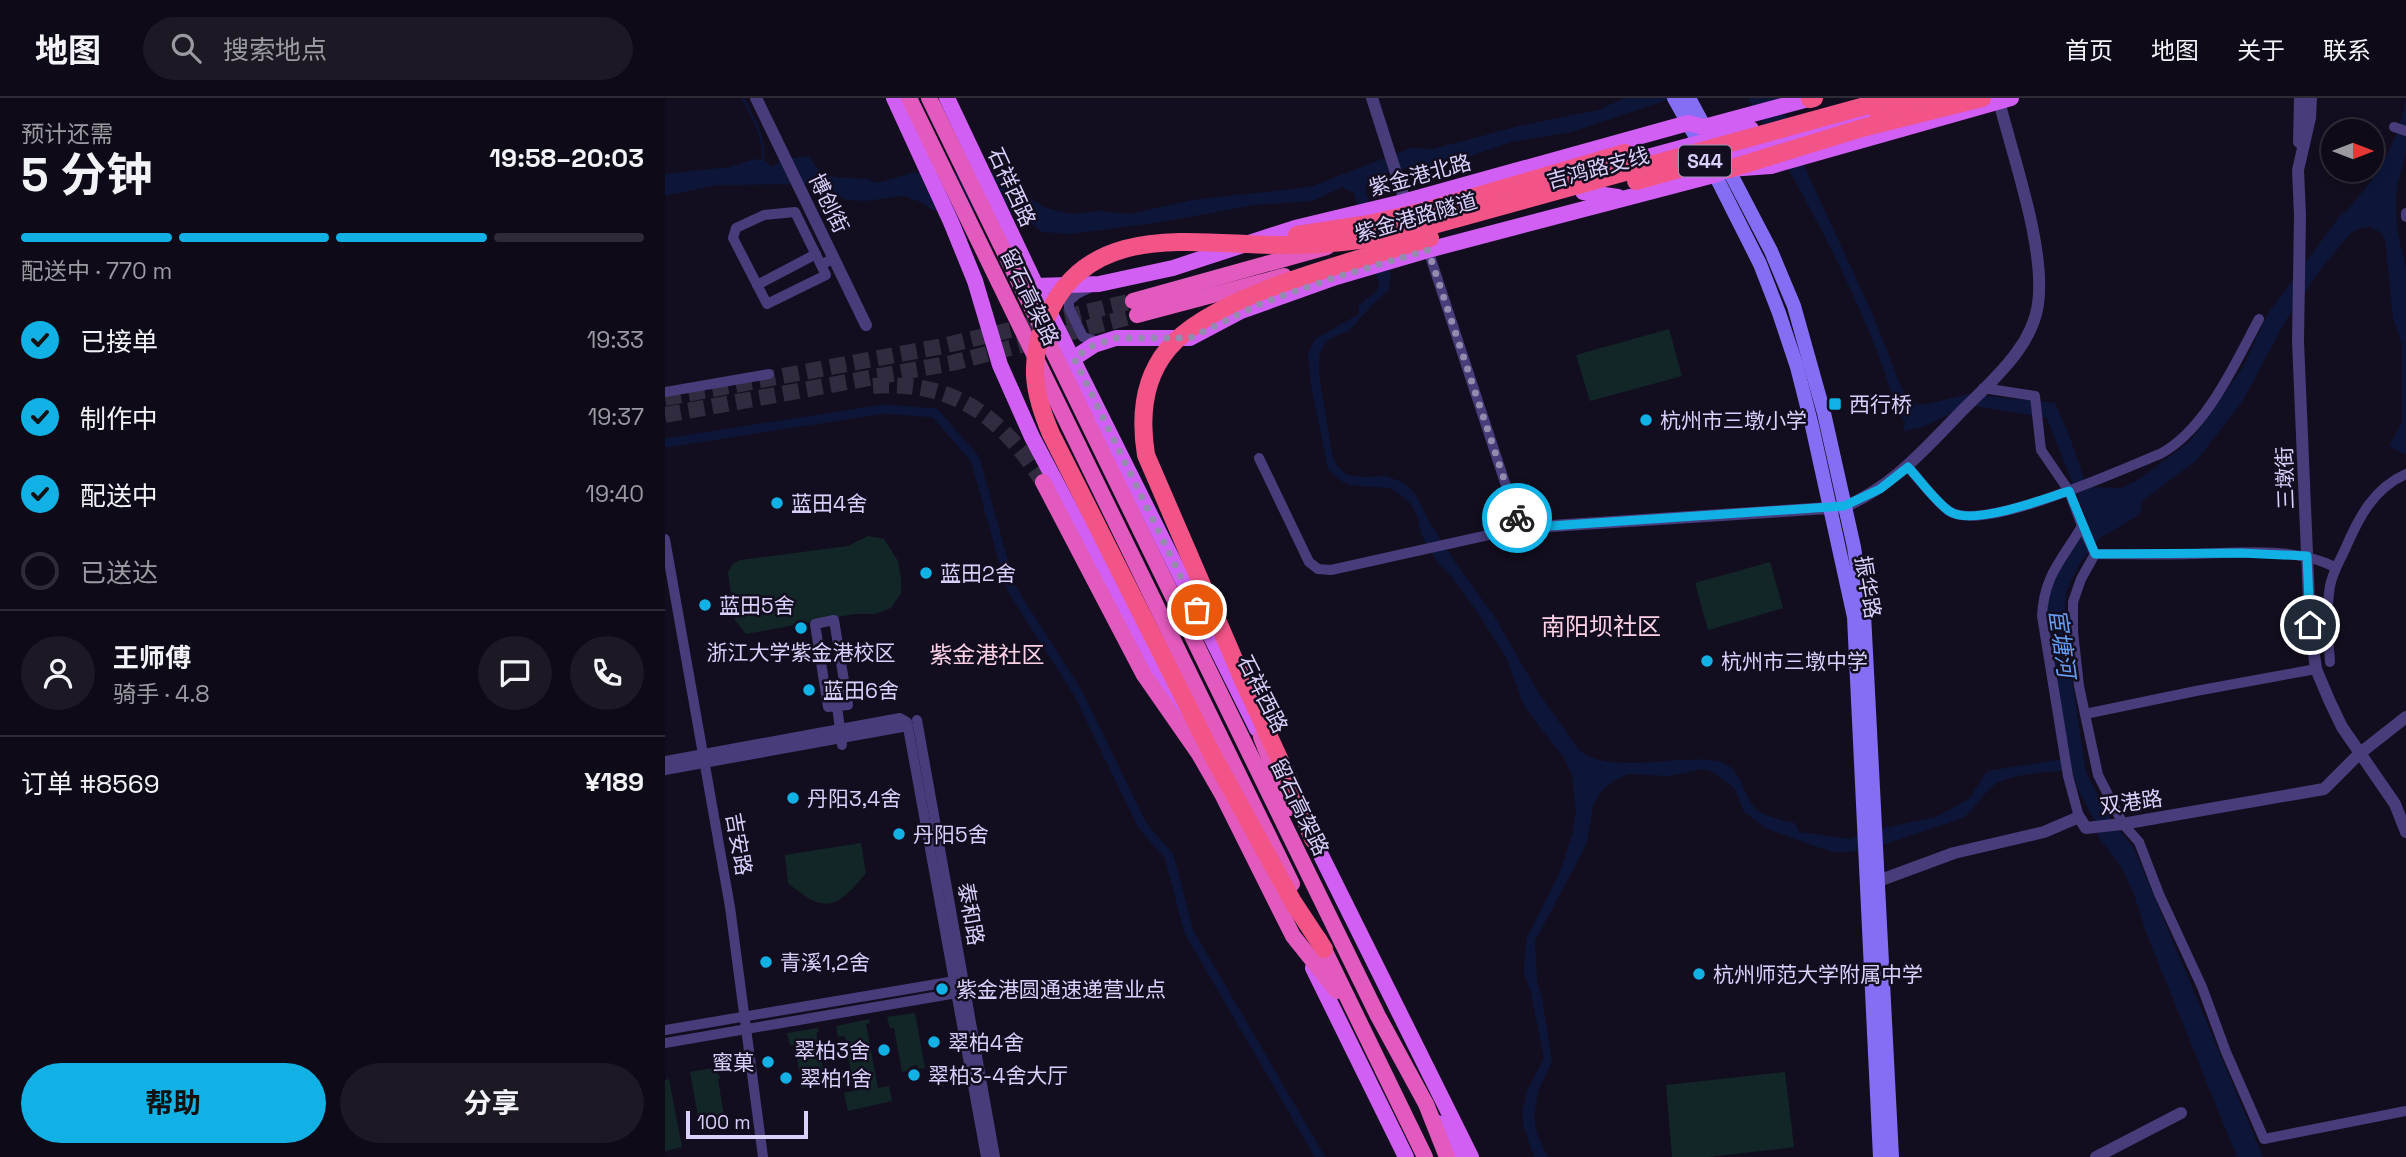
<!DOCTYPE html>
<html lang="zh">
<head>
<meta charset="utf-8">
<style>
	:root { --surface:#0e0a17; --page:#1c1824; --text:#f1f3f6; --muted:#9b9aa1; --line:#2e2b36; --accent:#11b1e5 }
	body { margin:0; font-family:"Space Grotesk","Noto Sans SC",sans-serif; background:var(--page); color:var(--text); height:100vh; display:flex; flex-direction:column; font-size:26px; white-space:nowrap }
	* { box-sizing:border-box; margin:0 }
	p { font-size:23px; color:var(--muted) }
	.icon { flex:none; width:38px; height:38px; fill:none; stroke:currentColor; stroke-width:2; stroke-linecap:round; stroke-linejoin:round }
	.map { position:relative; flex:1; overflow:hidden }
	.details { display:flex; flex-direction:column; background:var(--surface); width:665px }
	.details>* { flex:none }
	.needle { width:46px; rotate:90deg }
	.tools { position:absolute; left:1656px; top:21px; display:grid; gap:14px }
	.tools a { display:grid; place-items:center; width:63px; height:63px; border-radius:50%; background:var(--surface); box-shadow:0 4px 10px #0003,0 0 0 2px var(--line); font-size:35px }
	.scale { position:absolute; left:21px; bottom:18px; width:122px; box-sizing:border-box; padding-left:7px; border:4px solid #dbcffb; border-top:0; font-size:19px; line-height:24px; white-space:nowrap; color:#dbcffb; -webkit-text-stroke:5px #130e1f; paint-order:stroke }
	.pin { position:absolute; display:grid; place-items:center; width:60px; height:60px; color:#fff; margin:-30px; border:4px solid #fff; border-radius:50%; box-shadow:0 2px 7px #0007 }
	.courier { position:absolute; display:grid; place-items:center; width:70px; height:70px; margin:-35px; border:5px solid #11b1e5; border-radius:50%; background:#fff; color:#222; box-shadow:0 2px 9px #0007 }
	.head em { font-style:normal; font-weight:700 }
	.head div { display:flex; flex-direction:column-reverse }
	.head { display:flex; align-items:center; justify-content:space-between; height:119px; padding:0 21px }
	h1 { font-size:46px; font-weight:700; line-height:52px }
	.bar { display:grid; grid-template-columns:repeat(4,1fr); gap:10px 7px; align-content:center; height:84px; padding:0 21px }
	.bar i { height:9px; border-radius:5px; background:var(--line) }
	.bar .selected { background:var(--accent) }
	.bar p { grid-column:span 4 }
	.line { display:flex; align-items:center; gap:18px; padding:0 21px; border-top:2px solid var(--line) }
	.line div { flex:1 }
	.round { display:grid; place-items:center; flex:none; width:74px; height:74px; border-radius:37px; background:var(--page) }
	ol { padding:0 21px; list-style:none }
	li { display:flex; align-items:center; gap:21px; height:77px }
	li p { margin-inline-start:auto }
	li .icon { padding:7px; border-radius:50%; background:var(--accent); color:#111; stroke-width:4 }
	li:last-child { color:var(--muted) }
	li i { width:38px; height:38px; border:4px solid var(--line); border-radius:50% }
	.cta { display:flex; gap:14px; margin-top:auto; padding:14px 21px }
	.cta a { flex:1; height:80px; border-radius:42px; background:var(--accent); color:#111; font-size:28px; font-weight:700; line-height:80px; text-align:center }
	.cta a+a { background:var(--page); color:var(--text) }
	header { display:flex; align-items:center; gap:42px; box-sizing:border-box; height:98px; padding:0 35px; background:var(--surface); border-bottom:2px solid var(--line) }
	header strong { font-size:33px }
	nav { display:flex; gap:38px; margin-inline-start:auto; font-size:24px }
	.search { width:490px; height:63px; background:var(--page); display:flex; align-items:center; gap:18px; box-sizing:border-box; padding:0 24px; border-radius:38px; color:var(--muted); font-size:26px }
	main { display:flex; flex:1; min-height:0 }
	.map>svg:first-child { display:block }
	.green { fill:#122628 }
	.water { fill:#0d1639 }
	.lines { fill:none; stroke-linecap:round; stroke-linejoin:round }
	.stream { stroke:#0d1639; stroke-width:2.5 }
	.canal { stroke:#0d1639; stroke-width:9 }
	.trunk-tunnel { stroke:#312b40; stroke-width:16; stroke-dasharray:16 8; stroke-linecap:butt }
	.minor { stroke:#483c7a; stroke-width:10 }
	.tertiary { stroke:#483c7a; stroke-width:12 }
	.secondary { stroke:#856ef4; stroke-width:14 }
	.primary { stroke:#d15ff3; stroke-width:16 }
	.trunk { stroke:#e25abe; stroke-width:16 }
	.motorway { stroke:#f25488; stroke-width:18 }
	.motorway-bridge { stroke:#f25488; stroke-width:18 }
	.done { stroke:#958bae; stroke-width:7; stroke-dasharray:0 12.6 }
	.route { stroke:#11b1e5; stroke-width:9 }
	.poi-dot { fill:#11b1e5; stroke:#130e1f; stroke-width:2.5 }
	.labels { text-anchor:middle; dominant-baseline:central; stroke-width:5; stroke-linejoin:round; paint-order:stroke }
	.shield { fill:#130e1f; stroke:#9f95b9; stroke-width:2 }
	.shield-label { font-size:19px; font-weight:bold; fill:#dbcffb }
	.street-label { font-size:21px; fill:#dbcffb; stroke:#130e1f }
	.poi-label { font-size:21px; fill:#dbcffb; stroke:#130e1f; text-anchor:start }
	.water-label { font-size:23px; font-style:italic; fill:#659df3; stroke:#130e1f }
	.neighbourhood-label { font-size:23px; fill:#fcd1e6; stroke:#130e1f }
	.quarter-label { font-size:24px; fill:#fcd1e6; stroke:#130e1f }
</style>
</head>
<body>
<header>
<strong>地图</strong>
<div class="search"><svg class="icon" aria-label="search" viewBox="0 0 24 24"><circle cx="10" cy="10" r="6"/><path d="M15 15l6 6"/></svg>搜索地点</div>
<nav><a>首页</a><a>地图</a><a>关于</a><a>联系</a></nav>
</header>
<main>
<section class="details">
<div class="head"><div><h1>5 分钟</h1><p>预计还需</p></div><em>19:58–20:03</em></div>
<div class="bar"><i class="selected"></i><i class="selected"></i><i class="selected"></i><i></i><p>配送中 · 770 m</p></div>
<ol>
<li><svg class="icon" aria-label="check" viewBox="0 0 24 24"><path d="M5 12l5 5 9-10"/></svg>已接单<p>19:33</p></li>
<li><svg class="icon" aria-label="check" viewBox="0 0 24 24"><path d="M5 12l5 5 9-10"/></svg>制作中<p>19:37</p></li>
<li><svg class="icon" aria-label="check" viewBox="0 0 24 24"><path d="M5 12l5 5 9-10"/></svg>配送中<p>19:40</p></li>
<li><i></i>已送达</li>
</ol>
<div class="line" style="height:126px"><a class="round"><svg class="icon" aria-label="person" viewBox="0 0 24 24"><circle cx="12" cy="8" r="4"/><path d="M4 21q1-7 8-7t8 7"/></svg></a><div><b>王师傅</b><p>骑手 · 4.8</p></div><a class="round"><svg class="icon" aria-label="chat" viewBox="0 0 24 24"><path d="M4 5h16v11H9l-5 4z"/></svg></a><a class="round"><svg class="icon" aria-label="phone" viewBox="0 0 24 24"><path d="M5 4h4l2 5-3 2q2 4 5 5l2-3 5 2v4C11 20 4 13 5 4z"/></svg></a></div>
<div class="line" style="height:91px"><div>订单 #8569</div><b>¥189</b></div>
<div class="cta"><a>帮助</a><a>分享</a></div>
</section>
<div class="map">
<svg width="1741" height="1059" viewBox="0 0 1741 1059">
	<rect width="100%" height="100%" fill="#130e1f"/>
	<g class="green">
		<path d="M 1004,231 L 1017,278 L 925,303 L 911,257 Z"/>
		<path d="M 203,438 L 219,441 L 233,463 L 236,481 L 236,495 L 226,510 L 210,516 L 189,516 L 81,536 L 70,522 L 64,482 L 63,474 L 68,466 L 75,462 L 183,448 Z"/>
		<path d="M 1105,464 L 1118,510 L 1043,532 L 1030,485 Z"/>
		<path d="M 196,745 L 201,775 C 172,810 161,817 123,785 L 120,757 Z"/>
		<path d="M 250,915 L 260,970 L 253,971 L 252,967 L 245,969 L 245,972 L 237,974 L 229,930 L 225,930 L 222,919 Z"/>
		<path d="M 204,921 L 205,925 L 201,926 L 213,990 L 224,988 L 227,1003 L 183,1013 L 179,995 L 189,993 L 180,938 L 173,939 L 171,928 Z"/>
		<path d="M 153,930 L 154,934 L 151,935 L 161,987 L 154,988 L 153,984 L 144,985 L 144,989 L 137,990 L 130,947 L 125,947 L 122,935 Z"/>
		<path d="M 48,970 L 56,980 L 53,981 L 60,1024 L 53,1026 L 51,1020 L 42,1022 L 43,1027 L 35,1029 L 25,974 Z"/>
		<path d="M 1120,974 L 1129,1049 L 1044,1059 L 1007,1059 L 1001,987 Z"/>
		<path d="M 4,981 L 17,1049 L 0,1053 L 0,982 Z"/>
	</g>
	<path class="water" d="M 960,0 L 1008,0 L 906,34 L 846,44 L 778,68 L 754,67 L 705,79 L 700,91 L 726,173 L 724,192 L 706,208 L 684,233 L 674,236 L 660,245 L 654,258 L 654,277 L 667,355 L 672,368 L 682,377 L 698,379 L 721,378 L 739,385 L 750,395 L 765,425 L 794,470 L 829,518 L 873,594 L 914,652 C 945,678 1015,656 1051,663 C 1078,668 1075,693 1090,710 C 1098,719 1119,722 1130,725 L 1134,734 L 1184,741 L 1228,728 L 1271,719 L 1304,701 L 1322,673 L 1405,660 C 1399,615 1375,528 1385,487 L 1422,430 L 1422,422 L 1382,320 L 1304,307 L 1258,329 L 1239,333 L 1240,323 L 1233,314 C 1199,203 1141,100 1083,0 L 1114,0 L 1141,72 L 1208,217 L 1237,291 L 1246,304 L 1253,307 L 1263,306 L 1303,296 L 1390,305 L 1405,340 L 1422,389 L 1456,390 L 1473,382 L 1525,343 L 1578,269 L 1602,217 L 1677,115 L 1681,114 C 1713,76 1732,50 1741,0 L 1741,55 L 1732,87 L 1731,103 L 1732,131 L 1741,171 L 1741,357 L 1724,348 L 1737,325 L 1737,247 L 1728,219 L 1720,140 L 1715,134 L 1705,129 L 1694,130 L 1686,135 L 1655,172 L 1621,222 L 1577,304 L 1532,362 L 1476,404 L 1476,414 L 1471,419 L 1435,440 L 1415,465 L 1401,494 L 1399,528 L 1421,675 L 1446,722 L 1469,750 L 1598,1059 L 1572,1059 L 1482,837 L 1469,796 L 1456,769 L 1433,738 L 1431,725 L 1413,691 L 1407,672 C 1386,674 1346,675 1329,687 C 1317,696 1310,711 1298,720 L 1223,745 L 1185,754 L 1167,754 L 1102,731 L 1079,714 L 1070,691 L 1048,674 L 1038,671 L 1004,678 L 963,676 L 948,683 L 937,693 L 929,705 L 921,747 L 870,843 L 872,884 L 877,899 L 887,964 L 873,993 L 869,1019 L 872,1036 L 883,1059 L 869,1059 L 859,1030 L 857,1015 L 863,991 L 879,960 L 866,895 L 859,875 L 860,854 L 862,839 L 895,774 L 907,737 L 911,713 L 907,677 L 899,660 L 859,608 L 842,561 L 813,515 L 786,478 L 772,464 L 756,436 L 753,420 L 746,406 L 735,396 L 724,390 L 683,387 L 672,380 L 663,371 L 646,287 L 643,255 L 650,241 L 694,216 L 694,207 L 712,193 L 714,186 L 689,95 L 677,89 L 648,103 L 589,107 L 497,124 L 406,136 L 377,134 L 354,115 L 267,112 L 256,104 L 238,98 L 201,103 L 181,102 L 155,86 L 52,87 L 0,98 L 0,76 L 65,69 L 89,61 L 101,63 L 107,69 L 117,62 L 143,58 L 155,74 L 167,79 L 203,81 L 212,85 L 247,75 L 331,75 L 340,78 L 362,98 L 381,110 L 406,116 L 434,113 L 465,116 L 527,102 L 645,89 L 746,50 L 768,51 L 854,28 L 933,12 Z"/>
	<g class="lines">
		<path class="stream" d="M 78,0 C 88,21 102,41 97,65"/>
		<path class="canal" d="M 0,345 L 219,311 L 270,315 L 310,361 L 346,490 L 413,595 L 477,727 L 504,758 L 524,834 L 655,1059"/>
		<g class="trunk-tunnel">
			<path d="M 208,288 C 289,282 337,319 378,384"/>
			<path d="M 0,300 L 278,248 L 468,203"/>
			<path d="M 0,317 L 287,265 L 472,217"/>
		</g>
		<g class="minor">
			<path d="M 1729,29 L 1741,33"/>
			<path d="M 1741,115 L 1741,119"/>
			<path d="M 156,167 L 130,114 L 99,117 L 71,130 L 68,140 L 102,206 L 161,177 L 156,167 L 169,160"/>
			<path d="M 92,187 L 151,156"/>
			<path d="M 424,190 L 412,196 L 404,203 L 404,210 L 418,239 L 433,244"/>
			<path d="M 1318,290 L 1370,298 L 1376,352 L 1404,393 L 1417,428 L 1430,456"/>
			<path d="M 0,294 L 104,276"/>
			<path d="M 594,360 L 644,464 L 653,471 L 666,472 L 855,430 L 763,152"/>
			<path d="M 1243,369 C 1255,382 1270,403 1284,413 C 1317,436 1457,371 1495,356 C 1541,332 1570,265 1594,221"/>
			<path d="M 0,441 L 65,809 L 98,1059"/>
			<path d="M 1430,456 L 1416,481 L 1408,504 L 1408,534 L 1414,588 L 1433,677 L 1458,726 L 1474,744 L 1494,796 L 1537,889 L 1561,954 L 1599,1041 L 1741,1013"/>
			<path d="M 1430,456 C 1463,456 1495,457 1527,456 C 1573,455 1628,448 1670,469"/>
			<path d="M 1665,564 C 1663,539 1661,513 1665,488 C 1668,473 1675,463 1681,449 C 1694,419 1709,390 1741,376"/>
			<path d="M 172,608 L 163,609 L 150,526 L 169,522 L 183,607 L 172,608 L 177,647"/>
			<path d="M 1420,616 L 1531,593 L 1651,571"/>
			<path d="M 252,622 L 330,1059"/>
			<path d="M 0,663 L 235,620 L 242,624 L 321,1059"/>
			<path d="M 0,672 L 243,628"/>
			<path d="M 1414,719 L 1403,678 L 1377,518 C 1379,477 1397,462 1417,428"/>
			<path d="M 0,932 L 290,883"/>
			<path d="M 0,945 L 292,895"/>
		</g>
		<g class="tertiary">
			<path d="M 91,0 L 201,227"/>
			<path d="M 707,0 L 740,103"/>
			<path d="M 1646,0 L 1645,20 L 1633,72 L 1635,117 L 1633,243 L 1645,527 L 1651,571 L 1665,604 L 1677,629 L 1730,706 L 1741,734"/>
			<path d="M 1634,44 L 1635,0"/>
			<path d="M 855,430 L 1179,409 C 1226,389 1256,355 1290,320 C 1310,299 1335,278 1352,254 C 1362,241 1371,222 1373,206 C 1381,151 1348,59 1334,3"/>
			<path d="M 1205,786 L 1289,755 L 1379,734 L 1414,719 L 1421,730 L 1457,726 L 1659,691 L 1694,656 L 1741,619"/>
			<path d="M 1431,1059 L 1516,1015"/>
		</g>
		<g class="secondary">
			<path d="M 1009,0 L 1033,43 L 1095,166 L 1114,215 L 1132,269 L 1147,328 L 1189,519 L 1215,1059"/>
			<path d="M 1024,0 L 1044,37"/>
			<path d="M 1059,63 L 1106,153 L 1129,208 L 1159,315 L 1189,449 L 1199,516 L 1227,1059"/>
		</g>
		<g class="primary">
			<path d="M 229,0 L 286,124 L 310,183 L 335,267 L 367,339 L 515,619"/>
			<path d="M 282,0 L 371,188 L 592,631"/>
			<path d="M 1037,62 L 1099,49 L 1225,13"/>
			<path d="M 953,67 L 1086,31"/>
			<path d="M 918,94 L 953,99"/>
			<path d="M 371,188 L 434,186 L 508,170 L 630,130 L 738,104 L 1023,25 L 1039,29 L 1147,0"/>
			<path d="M 409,260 L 429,247 L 451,240 L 525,240 L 576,213 L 671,179 L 763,152 L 1049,77 L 1064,71 L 1106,68 L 1346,0"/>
			<path d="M 642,729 L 806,1059"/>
			<path d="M 648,870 L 741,1059"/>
			<path d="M 773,1025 L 794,1059"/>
		</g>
		<g class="trunk">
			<path d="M 244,0 L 627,786"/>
			<path d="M 264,0 L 713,918 L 761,1006 L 782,1059"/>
			<path d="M 468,203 L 662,149"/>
			<path d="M 472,217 L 619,178"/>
			<path d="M 378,384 L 479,577 L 534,656 L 557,696 L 628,838 L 672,893"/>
			<path d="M 596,639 L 624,710"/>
			<path d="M 654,841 L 760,1059"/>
		</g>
		<g class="motorway">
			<path d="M 1145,1 L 1149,0"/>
			<path d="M 1064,71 L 1197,30 L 1317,0"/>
			<path d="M 704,126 L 764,112 L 960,55"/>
			<path d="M 578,582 L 629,693 L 648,741"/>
			<path d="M 548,658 L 628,804 L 659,851"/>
		</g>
		<g class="motorway-bridge">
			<path d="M 1213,15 L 1271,0"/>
			<path d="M 971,83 L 1035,65"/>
			<path d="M 632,137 L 704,126"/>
			<path d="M 578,582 L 481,357 C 475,320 478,281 503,251 C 549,195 695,162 765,140"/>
			<path d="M 548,658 L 386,336 C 369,296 363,266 380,224 C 420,122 526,146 612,147 C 655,148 697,143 739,135 L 1229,0"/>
		</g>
	</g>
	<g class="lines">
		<path class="done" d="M 532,512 L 409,260 L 429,247 L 451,240 L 525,240 L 597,205 L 671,179 L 763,152 L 852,420"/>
		<path class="route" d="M 852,420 L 855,430 L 1179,408 L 1215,391 L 1243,369 C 1255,382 1270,403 1284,413 C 1307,429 1378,401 1404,393 L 1430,456 L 1576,455 L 1642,458 L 1645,527"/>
	</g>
	<g class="poi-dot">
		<rect x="1163" y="299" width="14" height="14" rx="3.5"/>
		<circle cx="981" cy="322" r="7"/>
		<circle cx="112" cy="405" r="7"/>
		<circle cx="261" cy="475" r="7"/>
		<circle cx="40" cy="507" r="7"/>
		<circle cx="136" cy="530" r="7"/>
		<circle cx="1042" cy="563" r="7"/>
		<circle cx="144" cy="592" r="7"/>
		<circle cx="128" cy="700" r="7"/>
		<circle cx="234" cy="736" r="7"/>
		<circle cx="101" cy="864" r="7"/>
		<circle cx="1034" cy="876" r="7"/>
		<circle cx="277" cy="891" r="7"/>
		<circle cx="269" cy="944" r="7"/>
		<circle cx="219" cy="952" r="7"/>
		<circle cx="103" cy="964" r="7"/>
		<circle cx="249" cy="977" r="7"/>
		<circle cx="121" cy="980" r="7"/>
	</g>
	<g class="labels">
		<rect class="shield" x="1014" y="47.5" width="52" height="31" rx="5"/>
		<g class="shield-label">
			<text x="1040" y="63">S44</text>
		</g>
		<g class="street-label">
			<text transform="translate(933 70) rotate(-15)">吉鸿路支线</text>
			<text transform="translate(755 77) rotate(-15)">紫金港北路</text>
			<text transform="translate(347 89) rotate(65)">石祥西路</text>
			<text transform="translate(164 105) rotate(64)">博创街</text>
			<text transform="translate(751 119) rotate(-16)">紫金港路隧道</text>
			<text transform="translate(365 199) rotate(64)">留石高架路</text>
			<text transform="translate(1620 380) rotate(-92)">三墩街</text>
			<text transform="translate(1203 489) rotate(80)">振华路</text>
			<text transform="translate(598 596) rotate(63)">石祥西路</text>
			<text transform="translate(1466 704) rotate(-8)">双港路</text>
			<text transform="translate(635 709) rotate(64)">留石高架路</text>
			<text transform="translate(74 746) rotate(80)">吉安路</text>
			<text transform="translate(306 816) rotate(80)">泰和路</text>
		</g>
		<g class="poi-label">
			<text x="1184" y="306">西行桥</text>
			<text x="995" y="322">杭州市三墩小学</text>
			<text x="126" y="405">蓝田4舍</text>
			<text x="275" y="475">蓝田2舍</text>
			<text x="54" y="507">蓝田5舍</text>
			<text x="136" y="554" text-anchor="middle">浙江大学紫金港校区</text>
			<text x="1056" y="563">杭州市三墩中学</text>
			<text x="158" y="592">蓝田6舍</text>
			<text x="142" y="700">丹阳3,4舍</text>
			<text x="248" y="736">丹阳5舍</text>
			<text x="115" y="864">青溪1,2舍</text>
			<text x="1048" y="876">杭州师范大学附属中学</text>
			<text x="291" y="891">紫金港圆通速递营业点</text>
			<text x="283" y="944">翠柏4舍</text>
			<text x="205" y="952" text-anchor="end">翠柏3舍</text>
			<text x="89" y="964" text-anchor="end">蜜菓</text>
			<text x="263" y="977">翠柏3-4舍大厅</text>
			<text x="135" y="980">翠柏1舍</text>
		</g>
		<g class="water-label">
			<text transform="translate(1397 545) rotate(82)">宦塘河</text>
		</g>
		<g class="neighbourhood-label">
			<text x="322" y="557">紫金港社区</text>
		</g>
		<g class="quarter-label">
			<text x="936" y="528">南阳坝社区</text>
		</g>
	</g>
</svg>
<div class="tools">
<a><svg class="needle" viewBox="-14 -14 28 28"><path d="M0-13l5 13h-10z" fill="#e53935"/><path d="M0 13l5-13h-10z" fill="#9b9aa1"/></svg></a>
</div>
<div class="scale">100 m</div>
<div class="pin" style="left:532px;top:512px;background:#ea580c"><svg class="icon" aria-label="bag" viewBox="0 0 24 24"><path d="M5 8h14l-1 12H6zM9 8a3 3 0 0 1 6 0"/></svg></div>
<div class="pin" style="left:1645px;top:527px;background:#1f2937"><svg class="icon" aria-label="home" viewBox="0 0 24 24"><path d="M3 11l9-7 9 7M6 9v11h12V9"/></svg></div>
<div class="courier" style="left:852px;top:420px"><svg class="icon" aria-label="bike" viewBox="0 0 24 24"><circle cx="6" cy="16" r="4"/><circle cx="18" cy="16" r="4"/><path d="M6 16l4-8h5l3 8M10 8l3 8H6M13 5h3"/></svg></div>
</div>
</main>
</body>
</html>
